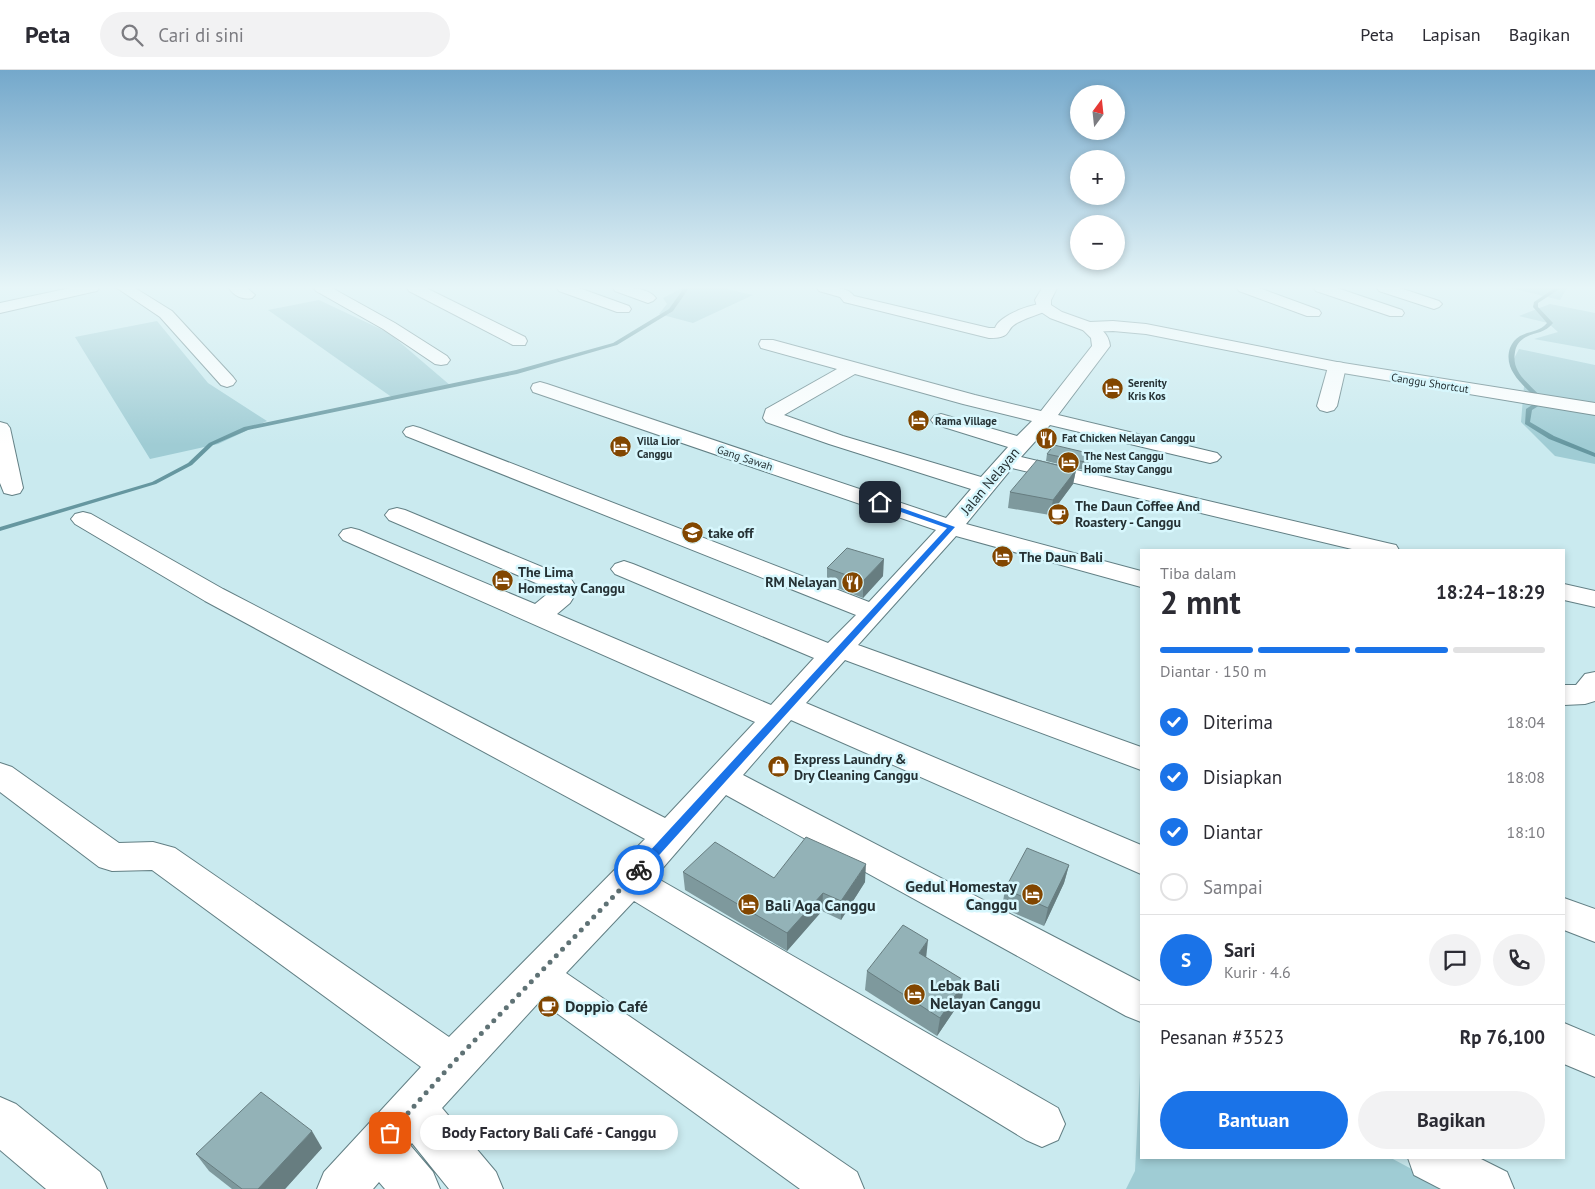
<!DOCTYPE html>
<html lang="id">
<head>
<meta charset="utf-8">
<style>
	:root { --surface:#fff; --page:#f2f2f3; --text:#2b2b33; --muted:#7c7c81; --line:#e1e1e2; --accent:#1a73e8 }
	body { margin:0; font-family:"PT Sans",sans-serif; background:var(--page); color:var(--text); height:100vh; display:flex; flex-direction:column; font-size:19px; white-space:nowrap }
	* { box-sizing:border-box; margin:0 }
	p { font-size:16px; color:var(--muted) }
	.icon { flex:none; width:28px; height:28px; fill:none; stroke:currentColor; stroke-width:2; stroke-linecap:round; stroke-linejoin:round }
	.map { position:relative; flex:1; overflow:hidden }
	.details { position:absolute; left:1140px; top:479px; width:425px; height:610px; display:flex; flex-direction:column; background:var(--surface); border-radius:0px; box-shadow:0 2px 8px #0003 }
	.details>* { flex:none }
	.needle { width:32px; rotate:15deg }
	.fabs { position:absolute; left:1070px; top:15px; display:grid; gap:10px }
	.fabs a { display:grid; place-items:center; width:55px; height:55px; border-radius:50%; background:var(--surface); box-shadow:0 2px 8px #0003; font-size:25px }
	.pin { position:absolute; display:grid; place-items:center; width:42px; height:42px; color:#fff; margin:-21px; border-radius:10px; box-shadow:0 2px 8px #0006 }
	.courier { position:absolute; display:grid; place-items:center; width:50px; height:50px; margin:-25px; border:4px solid #1a73e8; border-radius:50%; background:#fff; color:#222; box-shadow:0 1px 6px #0007 }
	.bubble { position:absolute; height:35px; border-radius:18px; background:var(--surface); box-shadow:0 2px 8px #0003; font-size:16px; font-weight:800; line-height:35px; text-align:center }
	.summary em { font-style:normal; font-weight:800 }
	.summary div { display:flex; flex-direction:column-reverse }
	.summary { display:flex; align-items:center; justify-content:space-between; height:85px; padding:0 20px }
	h1 { font-size:32px; font-weight:800; line-height:38px }
	.bar { display:grid; grid-template-columns:repeat(4,1fr); gap:8px 5px; align-content:center; height:60px; padding:0 20px }
	.bar i { height:6px; border-radius:4px; background:var(--line) }
	.bar .on { background:var(--accent) }
	.bar p { grid-column:span 4 }
	.line { display:flex; align-items:center; gap:12px; padding:0 20px; border-top:1px solid var(--line) }
	.line div { flex:1 }
	.round { display:grid; place-items:center; flex:none; width:52px; height:52px; border-radius:26px; background:var(--page) }
	ol { padding:0 20px; list-style:none }
	li { display:flex; align-items:center; gap:15px; height:55px }
	li p { margin-inline-start:auto }
	li .icon { padding:5px; border-radius:50%; background:var(--accent); color:#fff; stroke-width:4 }
	li:last-child { color:var(--muted) }
	li i { width:28px; height:28px; border:2px solid var(--line); border-radius:50% }
	.cta { display:flex; gap:10px; margin-top:auto; padding:10px 20px }
	.cta a { flex:1; height:58px; border-radius:30px; background:var(--accent); color:#fff; font-size:20px; font-weight:800; line-height:58px; text-align:center }
	.cta a+a { background:var(--page); color:var(--text) }
	header { display:flex; align-items:center; gap:30px; box-sizing:border-box; height:70px; padding:0 25px; background:var(--surface); border-bottom:1px solid var(--line) }
	header strong { font-size:24px }
	nav { display:flex; gap:28px; margin-inline-start:auto; font-size:18px }
	.search { width:350px; height:45px; background:var(--page); display:flex; align-items:center; gap:12px; box-sizing:border-box; padding:0 18px; border-radius:28px; color:var(--muted); font-size:19px }
	.map>svg:first-child { display:block }
	.green { fill:#9fccd4 }
	.lines { fill:none; stroke-linecap:round; stroke-linejoin:round }
	.stream { fill:#6697a0; fill-rule:evenodd }
	.minor-casing { stroke:#627f84; stroke-width:2 }
	.tertiary-casing { stroke:#627f84; stroke-width:2 }
	.minor { fill:#fff; fill-rule:evenodd }
	.tertiary { fill:#fff; fill-rule:evenodd }
	.wall { fill:#7e999d }
	.shaded-wall { fill:#677d80 }
	.building { fill:#93b2b7; stroke:#677d80 }
	.route { fill:#1a73e8 }
	.done { stroke:#5f7275; stroke-width:5; stroke-dasharray:0 9 }
	.labels { text-anchor:middle; dominant-baseline:central; stroke-width:5; stroke-linejoin:round; paint-order:stroke }
	.far-poi-label { font-size:11px; font-weight:bold; fill:#253134; stroke:#d7f7fd; text-anchor:start }
	.far-street-label { font-size:11px; fill:#253134; stroke:#d7f7fd }
	.street-label { font-size:14px; fill:#253134; stroke:#d7f7fd }
	.poi-label { font-size:14px; font-weight:bold; fill:#253134; stroke:#d7f7fd; text-anchor:start }
	.near-poi-label { font-size:16px; font-weight:bold; fill:#253134; stroke:#d7f7fd; text-anchor:start }
</style>
</head>
<body>
<header>
<strong>Peta</strong>
<div class="search"><svg class="icon" aria-label="search" viewBox="0 0 24 24"><circle cx="10" cy="10" r="6"/><path d="M15 15l6 6"/></svg>Cari di sini</div>
<nav><a>Peta</a><a>Lapisan</a><a>Bagikan</a></nav>
</header>
<div class="map">
<svg width="1595" height="1119" viewBox="0 0 1595 1119">
	<rect width="100%" height="100%" fill="#caeaef"/>
	<g class="green">
		<path d="M 682,218 L 723,218 L 753,225 L 693,253 L 659,244 L 667,234 L 663,228 Z"/>
		<path d="M 1510,218 L 1567,218 L 1560,230 Z"/>
		<path d="M 319,230 L 389,263 L 451,316 L 393,328 L 268,240 Z"/>
		<path d="M 1550,234 L 1595,243 L 1595,280 L 1534,269 L 1558,262 L 1548,253 L 1519,246 Z"/>
		<path d="M 157,251 L 208,313 L 267,351 L 218,374 L 150,389 L 75,267 Z"/>
		<path d="M 1519,279 L 1595,295 L 1595,394 L 1555,386 L 1521,352 L 1524,316 L 1510,296 Z"/>
		<path d="M 1141,983 L 1141,1088 L 1391,1088 L 1449,1119 L 1126,1119 L 1135,1101 Z"/>
	</g>
	<g class="lines">
		<g class="stream">
			<path d="M 684,218 L 689,218 L 673,241 L 617,275 L 517,304 L 248,360 L 213,375 L 192,395 L 156,414 L 0,461 L 0,457 L 152,412 L 188,393 L 209,373 L 244,357 L 516,300 L 613,273 L 669,239 Z"/>
			<path d="M 1555,218 L 1561,218 L 1538,233 L 1538,237 L 1553,253 C 1545,263 1536,262 1526,267 C 1520,270 1516,275 1515,282 C 1511,303 1529,313 1541,327 L 1540,335 L 1532,340 L 1530,352 L 1554,366 L 1595,383 L 1595,387 L 1549,369 L 1525,354 L 1526,339 L 1535,333 L 1535,327 C 1522,314 1503,299 1510,278 C 1512,273 1515,269 1520,266 C 1529,261 1540,262 1547,253 L 1533,237 L 1534,232 Z"/>
		</g>
		<defs>
			<g id="minor">
				<path d="M 70,218 L 99,218 L 97,221 L 92,222 L 0,243 L 0,233 Z"/>
				<path d="M 117,218 L 135,218 L 172,241 L 233,307 L 236,311 L 233,315 L 227,317 L 221,315 L 160,247 Z"/>
				<path d="M 229,218 L 247,218 L 255,225 L 252,228 C 243,230 234,226 229,218 Z"/>
				<path d="M 314,218 L 332,218 L 395,253 L 447,286 L 450,290 L 447,294 L 441,295 L 435,294 L 383,259 L 316,221 Z"/>
				<path d="M 407,218 L 426,218 L 525,267 L 527,271 L 525,275 L 513,275 L 409,221 Z"/>
				<path d="M 557,218 L 579,218 L 629,236 L 631,239 L 629,242 L 617,242 L 559,221 Z"/>
				<path d="M 613,218 C 626,218 647,216 656,228 L 653,231 L 648,233 L 615,221 Z"/>
				<path d="M 817,218 C 829,218 846,215 854,226 L 989,258 L 995,258 C 999,245 1037,231 1050,234 L 1052,237 L 1050,240 C 1039,244 1029,247 1019,252 C 1003,259 1015,268 989,268 L 844,232 L 840,227 L 819,221 Z"/>
				<path d="M 1237,218 L 1259,218 L 1319,240 L 1321,243 L 1319,246 L 1307,246 L 1239,221 Z"/>
				<path d="M 1314,218 L 1337,218 L 1402,240 L 1404,243 L 1402,246 L 1390,246 L 1316,221 Z"/>
				<path d="M 1377,218 L 1400,218 L 1439,231 L 1442,234 L 1439,237 L 1434,239 L 1379,221 Z"/>
				<path d="M 1088,252 C 1099,255 1109,264 1110,276 L 1058,345 L 1217,383 L 1221,387 L 1217,391 L 1210,393 L 1050,355 L 1021,387 L 1387,473 L 1396,475 L 1399,480 L 1356,480 L 1012,398 L 966,454 L 1141,501 L 1141,517 L 956,466 L 858,575 L 1141,677 L 1141,700 L 845,590 L 806,633 L 1141,775 L 1141,804 L 791,650 L 743,705 L 1141,912 L 1141,952 L 1126,946 L 726,725 L 655,807 L 1058,1038 L 1065,1054 L 1058,1070 L 1042,1077 L 1026,1070 L 634,831 L 566,903 L 857,1102 L 864,1119 L 800,1119 L 540,931 L 442,1038 L 496,1102 L 503,1119 L 449,1119 L 412,1073 L 410,1075 L 433,1102 L 440,1119 L 385,1119 L 379,1112 L 373,1119 L 317,1119 L 324,1102 L 421,997 L 152,800 L 112,801 L 99,797 L 0,722 L 0,693 L 12,697 L 119,773 L 153,772 L 175,778 L 449,967 L 645,769 L 205,531 L 75,454 L 71,449 L 75,444 L 83,442 L 91,444 L 223,519 L 665,748 L 755,652 L 343,470 L 339,465 L 343,460 L 351,458 L 359,460 L 535,534 L 552,520 L 389,450 L 385,445 L 389,440 L 397,438 L 405,440 L 571,509 L 578,520 L 570,533 L 557,544 L 771,635 L 814,588 L 615,504 L 611,499 L 615,494 L 624,491 L 633,494 L 828,573 L 856,545 L 406,366 L 403,362 L 406,358 L 413,356 L 420,358 L 869,532 L 936,460 L 533,322 L 531,318 L 533,314 L 540,312 L 547,314 L 946,448 L 971,419 L 829,374 L 766,352 L 763,348 L 766,339 L 837,299 L 761,278 L 759,274 L 761,270 L 773,270 L 975,325 L 1041,341 L 1092,276 L 1091,268 L 1080,257 L 1082,254 ZM 855,304 L 963,334 L 1032,351 L 1017,366 L 941,344 L 934,346 L 931,350 L 934,354 L 1008,377 L 981,407 L 843,366 L 784,345 Z"/>
				<path d="M 1337,292 L 1343,293 L 1346,297 L 1337,336 L 1334,340 L 1327,342 L 1320,340 L 1317,336 L 1328,297 L 1331,293 Z"/>
				<path d="M 0,352 L 7,354 L 10,358 L 23,418 L 20,423 L 12,425 L 4,423 L 0,413 Z"/>
				<path d="M 1564,514 L 1595,521 L 1595,537 L 1564,530 Z"/>
				<path d="M 1595,602 L 1595,631 L 1585,634 L 1564,635 L 1564,615 L 1576,615 L 1585,604 Z"/>
				<path d="M 1564,828 L 1595,839 L 1595,872 L 1564,860 Z"/>
				<path d="M 1564,953 L 1595,966 L 1595,1007 L 1564,994 Z"/>
				<path d="M 0,1027 L 16,1034 L 100,1102 L 107,1119 L 46,1119 L 0,1080 Z"/>
				<path d="M 1408,1088 L 1479,1088 L 1507,1102 L 1514,1119 L 1441,1119 L 1414,1105 Z"/>
			</g>
			<path id="tertiary" d="M 1042,218 L 1057,218 L 1051,230 L 1051,235 L 1062,242 L 1090,252 L 1113,251 L 1146,254 L 1337,292 L 1595,333 L 1595,345 L 1337,302 L 1146,264 L 1113,261 L 1088,262 L 1050,248 L 1038,240 L 1035,230 Z"/>
		</defs>
		<use href="#minor" class="minor-casing"/>
		<use href="#tertiary" class="tertiary-casing"/>
		<use href="#minor" class="minor"/>
		<use href="#tertiary" class="tertiary"/>
	</g>
	<g class="wall">
		<path d="M 1047,384 L 1090,391 L 1084,400 L 1046,391 Z"/>
		<path d="M 1076,400 L 1073,414 L 1050,445 L 1008,438 L 1010,422 Z"/>
		<path d="M 827,498 L 883,506 L 863,528 L 827,514 Z"/>
		<path d="M 1069,795 L 1064,813 L 1044,856 L 1002,838 L 1005,819 Z"/>
		<path d="M 683,802 L 774,808 L 865,812 L 841,850 L 822,841 L 787,881 L 685,820 Z"/>
		<path d="M 926,887 L 962,929 L 937,966 L 865,920 L 867,901 Z"/>
		<path d="M 322,1078 L 285,1119 L 232,1119 L 209,1101 L 196,1084 Z"/>
	</g>
	<g class="shaded-wall">
		<path d="M 1092,384 L 1090,391 L 1084,400 L 1085,392 Z"/>
		<path d="M 1076,400 L 1073,414 L 1050,445 L 1053,430 Z"/>
		<path d="M 884,489 L 883,506 L 863,528 L 863,511 Z"/>
		<path d="M 866,794 L 865,812 L 841,850 L 841,831 Z"/>
		<path d="M 1069,795 L 1064,813 L 1044,856 L 1048,838 Z"/>
		<path d="M 823,823 L 822,841 L 787,881 L 787,863 Z"/>
		<path d="M 928,870 L 926,889 L 919,883 Z"/>
		<path d="M 965,911 L 962,929 L 937,966 L 940,948 Z"/>
		<path d="M 312,1061 L 322,1078 L 285,1119 L 258,1119 Z"/>
	</g>
	<g class="building">
		<path d="M 1054,375 L 1092,384 L 1085,392 L 1047,384 Z"/>
		<path d="M 1037,390 L 1076,400 L 1053,430 L 1010,422 Z"/>
		<path d="M 847,478 L 884,489 L 863,511 L 827,498 Z"/>
		<path d="M 806,767 L 866,794 L 841,831 L 823,823 L 787,863 L 683,802 L 715,772 L 774,808 Z"/>
		<path d="M 1027,778 L 1069,795 L 1048,838 L 1005,819 Z"/>
		<path d="M 903,855 L 928,870 L 919,883 L 965,911 L 940,948 L 867,901 Z"/>
		<path d="M 261,1022 L 312,1061 L 258,1119 L 242,1119 L 196,1084 Z"/>
	</g>
	<linearGradient id="sky" x2="0" y2="1"><stop stop-color="#74a8cb"/><stop offset="0.58" stop-color="#e7f6f8"/><stop offset="1" stop-color="#e7f6f8" stop-opacity="0"/></linearGradient>
	<rect width="1595" height="375" fill="url(#sky)"/>
	<path class="route" d="M 878,431 L 882,431 L 955,457 L 643,803 L 635,803 L 633,800 L 635,797 L 947,458 L 878,434 Z"/>
	<g class="lines">
		<path class="done" d="M 390,1063 L 452,994 L 639,800"/>
	</g>
	<defs>
		<symbol id="hotel-disc" viewBox="-11 -11 22 22"><circle r="9.5" fill="#824600" stroke="#d7f7fd"/><path d="M-6-4.5h1.5V1H6V5H4.5V3h-9V5H-6ZM-4 0a1.8 1.8 0 1 1 3.6 0ZM.5 0V-2.5h3Q6-2.5 6 0Z" fill="#fff"/></symbol>
		<symbol id="restaurant-disc" viewBox="-11 -11 22 22"><circle r="9.5" fill="#824600" stroke="#d7f7fd"/><path d="M-5-6h1v4h1v-4h1v4h1v-4h1v5L-1.5 .5V6h-2V.5L-5-1ZM5-6V6H3V1.5H1.5Q1.5-4 5-6Z" fill="#fff"/></symbol>
		<symbol id="cafe-disc" viewBox="-11 -11 22 22"><circle r="9.5" fill="#824600" stroke="#d7f7fd"/><path d="M-5.5-4.5H6V0H3Q3 3.5 0 3.5H-2.5Q-5.5 3.5-5.5 0ZM3-3.2v2h1.7v-2ZM-6 4.5H4V6H-6Z" fill="#fff"/></symbol>
		<symbol id="school-disc" viewBox="-11 -11 22 22"><circle r="9.5" fill="#824600" stroke="#d7f7fd"/><path d="M0-5L7-2L0 1L-7-2ZM-4 1L0 2.5L4 1V4Q0 6-4 4Z" fill="#fff"/></symbol>
		<symbol id="shop-disc" viewBox="-11 -11 22 22"><circle r="9.5" fill="#824600" stroke="#d7f7fd"/><path d="M-5-2.5h2.3a2.7 3.5 0 0 1 5.4 0H5L5.5 6h-11ZM-1.5-2.5h3a1.5 2.3 0 0 0-3 0Z" fill="#fff"/></symbol>
	</defs>
	<g fill-rule="evenodd">
		<use href="#hotel-disc" x="1100" y="306" width="25" height="25"/>
		<use href="#hotel-disc" x="906" y="338" width="25" height="25"/>
		<use href="#restaurant-disc" x="1034" y="356" width="25" height="25"/>
		<use href="#hotel-disc" x="608" y="364" width="25" height="25"/>
		<use href="#hotel-disc" x="1056" y="380" width="25" height="25"/>
		<use href="#cafe-disc" x="1046" y="432" width="25" height="25"/>
		<use href="#school-disc" x="680" y="450" width="25" height="25"/>
		<use href="#hotel-disc" x="990" y="474" width="25" height="25"/>
		<use href="#hotel-disc" x="490" y="498" width="25" height="25"/>
		<use href="#restaurant-disc" x="840" y="500" width="25" height="25"/>
		<use href="#shop-disc" x="766" y="684" width="25" height="25"/>
		<use href="#hotel-disc" x="1020" y="812" width="25" height="25"/>
		<use href="#hotel-disc" x="736" y="822" width="25" height="25"/>
		<use href="#hotel-disc" x="902" y="912" width="25" height="25"/>
		<use href="#cafe-disc" x="536" y="924" width="25" height="25"/>
	</g>
	<g class="labels">
		<g class="far-poi-label">
			<text x="1128" y="313">Serenity<tspan x="1128" dy="13">Kris Kos</tspan></text>
			<text x="935" y="351">Rama Village</text>
			<text x="1062" y="368">Fat Chicken Nelayan Canggu</text>
			<text x="637" y="371">Villa Lior<tspan x="637" dy="13">Canggu</tspan></text>
			<text x="1084" y="386">The Nest Canggu<tspan x="1084" dy="13">Home Stay Canggu</tspan></text>
		</g>
		<g class="far-street-label">
			<text transform="translate(1430 313) rotate(9)">Canggu Shortcut</text>
			<text transform="translate(745 388) rotate(18)">Gang Sawah</text>
		</g>
		<g class="street-label">
			<text transform="translate(990 411) rotate(-50)">Jalan Nelayan</text>
		</g>
		<g class="poi-label">
			<text x="1075" y="436">The Daun Coffee And<tspan x="1075" dy="16">Roastery - Canggu</tspan></text>
			<text x="708" y="463">take off</text>
			<text x="1019" y="487">The Daun Bali</text>
			<text x="518" y="502">The Lima<tspan x="518" dy="16">Homestay Canggu</tspan></text>
			<text x="837" y="512" text-anchor="end">RM Nelayan</text>
			<text x="794" y="689">Express Laundry &amp;<tspan x="794" dy="16">Dry Cleaning Canggu</tspan></text>
		</g>
		<g class="near-poi-label">
			<text x="1017" y="816" text-anchor="end">Gedul Homestay<tspan x="1017" dy="18">Canggu</tspan></text>
			<text x="765" y="835">Bali Aga Canggu</text>
			<text x="930" y="915">Lebak Bali<tspan x="930" dy="18">Nelayan Canggu</tspan></text>
			<text x="565" y="936">Doppio Café</text>
		</g>
	</g>
</svg>
<div class="fabs">
<a><svg class="needle" viewBox="-14 -14 28 28"><path d="M0-13l5 13h-10z" fill="#e53935"/><path d="M0 13l5-13h-10z" fill="#7c7c81"/></svg></a>
<a>+</a>
<a>−</a>
</div>
<div class="pin" style="left:390px;top:1063px;background:#ea580c"><svg class="icon" aria-label="bag" viewBox="0 0 24 24"><path d="M5 8h14l-1 12H6zM9 8a3 3 0 0 1 6 0"/></svg></div>
<div class="pin" style="left:880px;top:432px;background:#1f2937"><svg class="icon" aria-label="home" viewBox="0 0 24 24"><path d="M3 11l9-7 9 7M6 9v11h12V9"/></svg></div>
<div class="courier" style="left:639px;top:800px"><svg class="icon" aria-label="bike" viewBox="0 0 24 24"><circle cx="6" cy="16" r="4"/><circle cx="18" cy="16" r="4"/><path d="M6 16l4-8h5l3 8M10 8l3 8H6M13 5h3"/></svg></div>
<div class="bubble" style="left:420px;top:1045px;width:258px">Body Factory Bali Café - Canggu</div>
<section class="details">
<div class="summary"><div><h1>2 mnt</h1><p>Tiba dalam</p></div><em>18:24–18:29</em></div>
<div class="bar"><i class="on"></i><i class="on"></i><i class="on"></i><i></i><p>Diantar · 150 m</p></div>
<ol>
<li><svg class="icon" aria-label="check" viewBox="0 0 24 24"><path d="M5 12l5 5 9-10"/></svg>Diterima<p>18:04</p></li>
<li><svg class="icon" aria-label="check" viewBox="0 0 24 24"><path d="M5 12l5 5 9-10"/></svg>Disiapkan<p>18:08</p></li>
<li><svg class="icon" aria-label="check" viewBox="0 0 24 24"><path d="M5 12l5 5 9-10"/></svg>Diantar<p>18:10</p></li>
<li><i></i>Sampai</li>
</ol>
<div class="line" style="height:90px"><b class="round" style="background:var(--accent);color:#fff">S</b><div><b>Sari</b><p>Kurir · 4.6</p></div><a class="round"><svg class="icon" aria-label="chat" viewBox="0 0 24 24"><path d="M4 5h16v11H9l-5 4z"/></svg></a><a class="round"><svg class="icon" aria-label="phone" viewBox="0 0 24 24"><path d="M5 4h4l2 5-3 2q2 4 5 5l2-3 5 2v4C11 20 4 13 5 4z"/></svg></a></div>
<div class="line" style="height:65px"><div>Pesanan #3523</div><b>Rp 76,100</b></div>
<div class="cta"><a>Bantuan</a><a>Bagikan</a></div>
</section>
</div>
</body>
</html>
